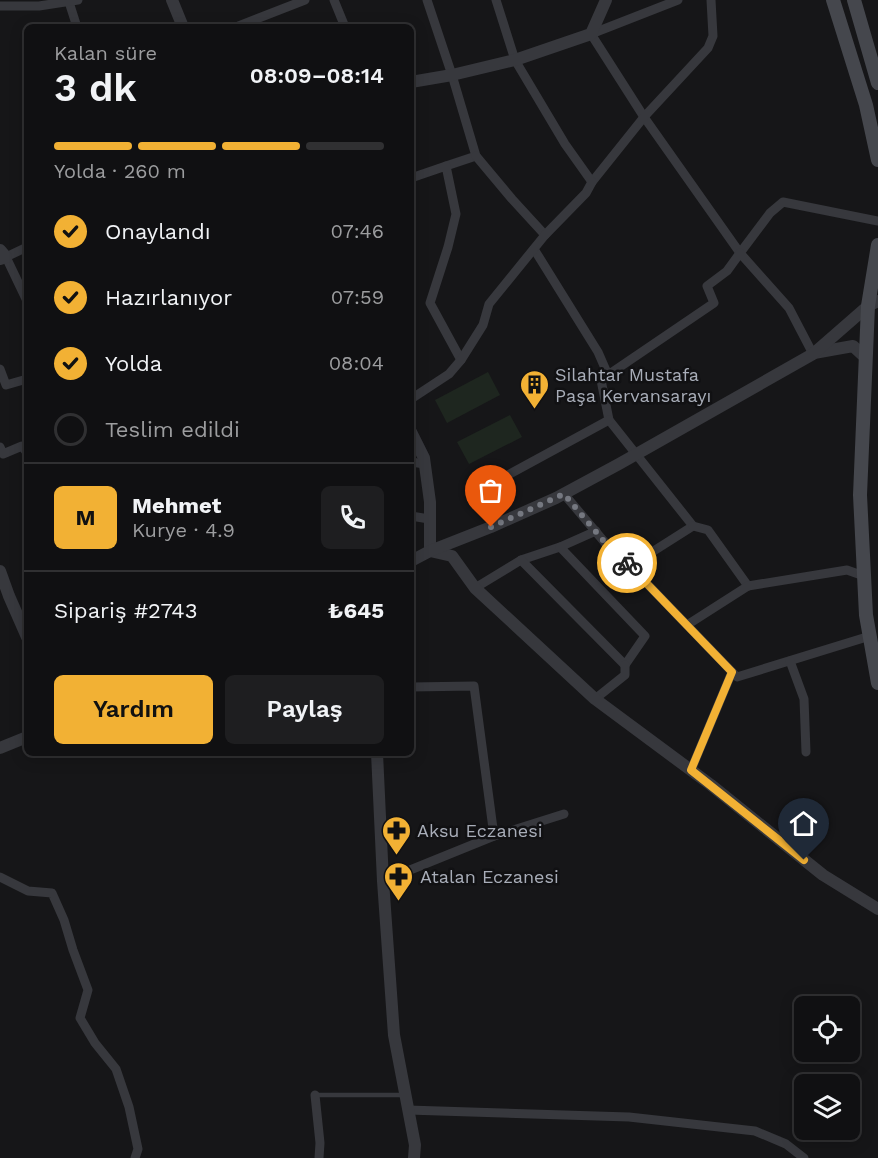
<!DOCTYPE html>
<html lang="tr">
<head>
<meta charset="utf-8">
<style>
	:root { --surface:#101012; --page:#1e1e20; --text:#f1f3f6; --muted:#9c9d9f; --line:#303032; --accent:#f2b134 }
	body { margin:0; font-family:"Work Sans",sans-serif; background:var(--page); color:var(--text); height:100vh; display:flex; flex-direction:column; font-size:22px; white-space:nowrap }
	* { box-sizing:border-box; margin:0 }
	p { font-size:20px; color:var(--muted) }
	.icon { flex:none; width:33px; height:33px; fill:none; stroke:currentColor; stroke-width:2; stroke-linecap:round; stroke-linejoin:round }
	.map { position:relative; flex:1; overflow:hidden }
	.panel { position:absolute; left:24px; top:24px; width:390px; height:732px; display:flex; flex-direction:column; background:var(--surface); border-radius:9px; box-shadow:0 3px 15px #0003,0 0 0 2px var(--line) }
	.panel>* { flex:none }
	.tools { position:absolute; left:794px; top:996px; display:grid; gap:12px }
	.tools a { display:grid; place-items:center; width:66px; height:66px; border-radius:9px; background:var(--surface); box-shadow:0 3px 15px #0003,0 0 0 2px var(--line); font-size:30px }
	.pin { position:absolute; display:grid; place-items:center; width:51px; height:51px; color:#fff; margin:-62px -26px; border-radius:50% 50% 50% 0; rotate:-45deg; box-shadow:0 0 6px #0007 }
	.pin .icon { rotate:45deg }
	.courier { position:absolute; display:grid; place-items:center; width:60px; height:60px; margin:-30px; border:4px solid #f2b134; border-radius:50%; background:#fff; color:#222; box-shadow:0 2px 8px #0007 }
	.headline em { font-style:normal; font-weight:600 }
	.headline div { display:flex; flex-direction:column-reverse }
	.headline { display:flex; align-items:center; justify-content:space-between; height:102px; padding:0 30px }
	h1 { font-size:39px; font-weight:600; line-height:45px }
	.bar { display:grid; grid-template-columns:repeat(4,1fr); gap:9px 6px; align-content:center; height:72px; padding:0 30px }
	.bar i { height:8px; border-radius:4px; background:var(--line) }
	.bar .current { background:var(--accent) }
	.bar p { grid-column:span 4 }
	.line { display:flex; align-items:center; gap:15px; padding:0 30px; border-top:2px solid var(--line) }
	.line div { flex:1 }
	.round { display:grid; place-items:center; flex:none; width:63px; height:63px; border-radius:9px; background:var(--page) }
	ol { padding:0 30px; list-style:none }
	li { display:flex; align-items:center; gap:18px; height:66px }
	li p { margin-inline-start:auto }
	li .icon { padding:6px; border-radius:50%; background:var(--accent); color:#111; stroke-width:4 }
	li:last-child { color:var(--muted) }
	li i { width:33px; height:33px; border:3px solid var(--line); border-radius:50% }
	.button { display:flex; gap:12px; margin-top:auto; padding:12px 30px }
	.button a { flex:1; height:69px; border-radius:9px; background:var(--accent); color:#111; font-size:24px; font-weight:600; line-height:69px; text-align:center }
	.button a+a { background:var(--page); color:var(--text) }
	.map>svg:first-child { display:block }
	.green { fill:#1e261f }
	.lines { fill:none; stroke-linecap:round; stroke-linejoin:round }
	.service { stroke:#37383d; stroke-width:4.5 }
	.minor { stroke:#37383d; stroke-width:9 }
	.tertiary { stroke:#37383d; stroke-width:12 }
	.secondary { stroke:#45474d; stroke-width:14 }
	.done { stroke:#757880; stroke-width:6; stroke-dasharray:0 10.8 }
	.route { stroke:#f2b134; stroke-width:8 }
	.labels { text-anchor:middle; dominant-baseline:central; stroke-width:5; stroke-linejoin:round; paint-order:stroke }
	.poi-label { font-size:18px; fill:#a8adb8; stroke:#111113; text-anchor:start }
</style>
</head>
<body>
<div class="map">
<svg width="878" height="1158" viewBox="0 0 878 1158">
	<rect width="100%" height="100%" fill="#161618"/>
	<g class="green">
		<path d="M 488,372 L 500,395 L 447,423 L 435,400 Z"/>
		<path d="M 510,415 L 522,437 L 469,464 L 457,442 Z"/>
	</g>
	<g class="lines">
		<path class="service" d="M 315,1095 L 405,1095"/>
		<g class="minor">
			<path d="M 334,0 L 345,27"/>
			<path d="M 427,0 L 452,75 L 476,156 L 446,166"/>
			<path d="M 678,0 L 591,34 L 644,117 L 740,253 L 770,213 L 783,202 L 878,221"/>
			<path d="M 69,2 L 77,27"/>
			<path d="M 0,6 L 39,6 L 78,0"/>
			<path d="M 236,27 L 305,0"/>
			<path d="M 476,156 L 512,199 L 545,235"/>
			<path d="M 411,178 L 446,166 L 456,214 L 448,247 L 430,303 L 461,360"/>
			<path d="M 592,182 L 644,117 L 708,48 L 713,36 L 711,0"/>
			<path d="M 27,247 L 6,257 L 27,301"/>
			<path d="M 534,249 L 598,352 L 608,375 L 714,303 L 707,286 L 727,271 L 740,253 L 789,308 L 813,354"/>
			<path d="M 0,369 L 6,385 L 27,379"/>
			<path d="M 608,375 L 601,380 L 609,420 L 693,526 L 630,566"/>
			<path d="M 411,399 L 449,374 L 461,360 L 483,325 L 489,304 L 545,235 L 586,193 L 592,182 L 565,144 L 515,60 L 496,0"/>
			<path d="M 0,447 L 3,454 L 22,446 L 27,453"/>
			<path d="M 411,462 L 425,464"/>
			<path d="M 471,489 L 506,476 L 609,420"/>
			<path d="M 564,494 L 607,545 L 630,566 L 737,677 L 870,636"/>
			<path d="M 411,516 L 429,519"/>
			<path d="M 693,526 L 708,530 L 748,586"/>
			<path d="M 521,560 L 560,547"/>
			<path d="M 475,588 L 521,560 L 625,665 L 645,636 L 560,547 L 596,531"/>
			<path d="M 687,625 L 748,586 L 847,570 L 864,576"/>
			<path d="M 790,661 L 804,699 L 806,752"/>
			<path d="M 595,699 L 625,675 L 625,665"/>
			<path d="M 691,770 L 732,672"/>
			<path d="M 494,836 L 564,814"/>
			<path d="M 0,877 L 28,891 L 52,893 L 64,920 L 73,950 L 88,990 L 80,1018 L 95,1043 L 116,1069 L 129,1107 L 138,1149 L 135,1158"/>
			<path d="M 383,881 L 494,836 L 474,686 L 411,687"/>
			<path d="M 315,1095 L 320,1143 L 319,1158"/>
			<path d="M 408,1110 L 629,1117 L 755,1131 L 786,1144 L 804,1158"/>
		</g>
		<g class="tertiary">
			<path d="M 172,0 L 183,27"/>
			<path d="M 411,82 L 452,75 L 515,60 L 591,34 L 606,0"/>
			<path d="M 0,250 L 6,257 L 0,259"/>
			<path d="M 814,353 L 853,346 L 866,358"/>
			<path d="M 411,432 L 424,458 L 430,502 L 430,551 L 452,556 L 475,588 L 595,699 L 711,785 L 823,875 L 878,909"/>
			<path d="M 411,561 L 430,551 L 491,527 L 556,498 L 619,464 L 813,354 L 868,306 L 878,301"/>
			<path d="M 0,571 L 9,596 L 27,637"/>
			<path d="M 0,748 L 27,737"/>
			<path d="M 377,753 L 383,881 L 394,1035 L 415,1145 L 414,1158"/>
		</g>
		<g class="secondary">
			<path d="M 833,0 L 866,105 L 878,160"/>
			<path d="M 854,0 L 878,83"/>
			<path d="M 878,245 L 868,306 L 860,495 L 866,615 L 878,683"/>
		</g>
	</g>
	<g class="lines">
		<path class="done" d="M 491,527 L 564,494 L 607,545 L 627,563"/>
		<path class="route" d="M 627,563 L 732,672 L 691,770 L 804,860"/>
	</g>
	<defs>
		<symbol id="building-pin" viewBox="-11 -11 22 30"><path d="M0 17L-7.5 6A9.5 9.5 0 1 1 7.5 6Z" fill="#f2b134" stroke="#111113"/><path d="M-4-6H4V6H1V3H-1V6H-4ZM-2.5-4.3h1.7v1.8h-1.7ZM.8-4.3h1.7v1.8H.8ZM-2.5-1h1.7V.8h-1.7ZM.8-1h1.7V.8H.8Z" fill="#111"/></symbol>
		<symbol id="pharmacy-pin" viewBox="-11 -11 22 30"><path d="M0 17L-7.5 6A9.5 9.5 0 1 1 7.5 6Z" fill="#f2b134" stroke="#111113"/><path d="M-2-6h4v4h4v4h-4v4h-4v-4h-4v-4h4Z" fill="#111"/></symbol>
	</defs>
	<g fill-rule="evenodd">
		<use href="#building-pin" x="518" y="368" width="33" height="45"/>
		<use href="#pharmacy-pin" x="380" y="814" width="33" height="45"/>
		<use href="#pharmacy-pin" x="382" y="860" width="33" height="45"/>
	</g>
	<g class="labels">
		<g class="poi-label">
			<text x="555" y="374">Silahtar Mustafa<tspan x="555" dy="21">Paşa Kervansarayı</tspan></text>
			<text x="417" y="830">Aksu Eczanesi</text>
			<text x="420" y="876">Atalan Eczanesi</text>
		</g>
	</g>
</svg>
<div class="tools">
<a><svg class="icon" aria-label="locate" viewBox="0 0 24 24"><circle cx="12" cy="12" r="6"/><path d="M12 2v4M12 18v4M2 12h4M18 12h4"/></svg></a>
<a><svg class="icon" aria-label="layers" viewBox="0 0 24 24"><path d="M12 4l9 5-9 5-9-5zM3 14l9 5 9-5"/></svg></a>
</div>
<div class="pin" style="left:491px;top:527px;background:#ea580c"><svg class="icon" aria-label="bag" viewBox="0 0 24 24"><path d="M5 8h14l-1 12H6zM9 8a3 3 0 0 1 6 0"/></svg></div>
<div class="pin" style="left:804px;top:860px;background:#1f2937"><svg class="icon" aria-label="home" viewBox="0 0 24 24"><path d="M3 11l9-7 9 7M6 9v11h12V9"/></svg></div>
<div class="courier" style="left:627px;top:563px"><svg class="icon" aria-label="bike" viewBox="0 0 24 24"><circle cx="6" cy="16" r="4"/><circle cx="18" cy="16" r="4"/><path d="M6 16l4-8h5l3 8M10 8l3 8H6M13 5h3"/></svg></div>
<section class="panel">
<div class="headline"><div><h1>3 dk</h1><p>Kalan süre</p></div><em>08:09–08:14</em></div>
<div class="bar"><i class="current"></i><i class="current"></i><i class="current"></i><i></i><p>Yolda · 260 m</p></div>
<ol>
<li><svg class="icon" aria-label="check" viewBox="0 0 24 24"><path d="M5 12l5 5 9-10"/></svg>Onaylandı<p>07:46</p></li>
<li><svg class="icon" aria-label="check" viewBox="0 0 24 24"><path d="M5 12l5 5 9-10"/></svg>Hazırlanıyor<p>07:59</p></li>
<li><svg class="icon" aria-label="check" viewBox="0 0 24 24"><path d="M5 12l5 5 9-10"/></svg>Yolda<p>08:04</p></li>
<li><i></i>Teslim edildi</li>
</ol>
<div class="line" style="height:108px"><b class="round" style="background:var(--accent);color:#111">M</b><div><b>Mehmet</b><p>Kurye · 4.9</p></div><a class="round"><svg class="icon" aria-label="phone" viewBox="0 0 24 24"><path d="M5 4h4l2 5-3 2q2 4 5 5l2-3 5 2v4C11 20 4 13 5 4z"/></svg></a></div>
<div class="line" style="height:78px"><div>Sipariş #2743</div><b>₺645</b></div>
<div class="button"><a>Yardım</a><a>Paylaş</a></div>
</section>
</div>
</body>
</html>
